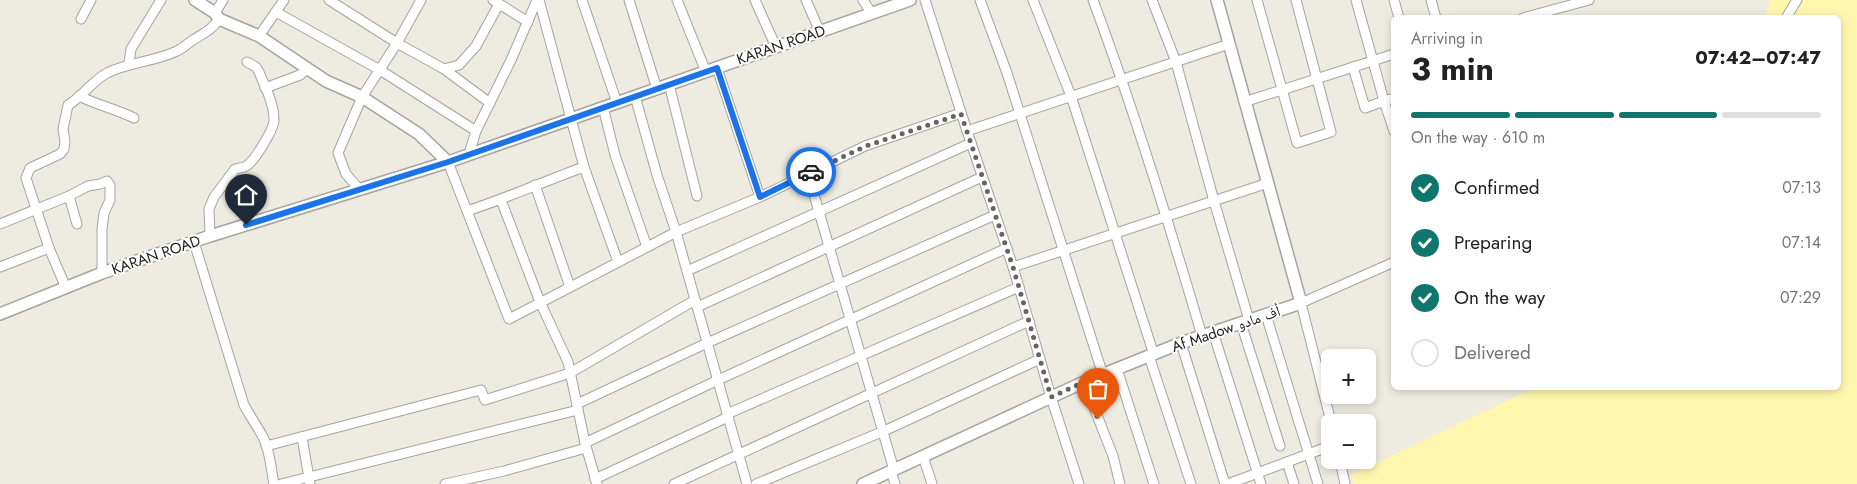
<!DOCTYPE html>
<html lang="en">
<head>
<meta charset="utf-8">
<style>
	:root { --surface:#fff; --page:#f6f6f6; --text:#222; --muted:#767676; --line:#e0e0e0; --accent:#0f766e }
	body { margin:0; font-family:Jost,"Noto Naskh Arabic",sans-serif; background:var(--page); color:var(--text); height:100vh; display:flex; flex-direction:column; font-size:19px; white-space:nowrap }
	* { box-sizing:border-box; margin:0 }
	p { font-size:16px; color:var(--muted) }
	.icon { flex:none; width:28px; height:28px; fill:none; stroke:currentColor; stroke-width:2; stroke-linecap:round; stroke-linejoin:round }
	.map { position:relative; flex:1; overflow:hidden }
	.sheet { position:absolute; left:1391px; top:15px; width:450px; height:375px; display:flex; flex-direction:column; background:var(--surface); border-radius:8px; box-shadow:0 2px 8px #0003 }
	.sheet>* { flex:none }
	.controls { position:absolute; left:1321px; top:349px; display:grid; gap:10px }
	.controls a { display:grid; place-items:center; width:55px; height:55px; border-radius:8px; background:var(--surface); box-shadow:0 2px 8px #0003; font-size:25px }
	.pin { position:absolute; display:grid; place-items:center; width:42px; height:42px; color:#fff; margin:-51px -21px; border-radius:50% 50% 50% 0; rotate:-45deg; box-shadow:0 0 5px #0007 }
	.pin .icon { rotate:45deg }
	.courier { position:absolute; display:grid; place-items:center; width:50px; height:50px; margin:-25px; border:4px solid #1a73e8; border-radius:50%; background:#fff; color:#222; box-shadow:0 1px 6px #0007 }
	.summary em { font-style:normal; font-weight:700 }
	.summary div { display:flex; flex-direction:column-reverse }
	.summary { display:flex; align-items:center; justify-content:space-between; height:85px; padding:0 20px }
	h1 { font-size:32px; font-weight:700; line-height:38px }
	.bar { display:grid; grid-template-columns:repeat(4,1fr); gap:8px 5px; align-content:center; height:60px; padding:0 20px }
	.bar i { height:6px; border-radius:4px; background:var(--line) }
	.bar .on { background:var(--accent) }
	.bar p { grid-column:span 4 }
	ol { padding:0 20px; list-style:none }
	li { display:flex; align-items:center; gap:15px; height:55px }
	li p { margin-inline-start:auto }
	li .icon { padding:5px; border-radius:50%; background:var(--accent); color:#fff; stroke-width:4 }
	li:last-child { color:var(--muted) }
	li i { width:28px; height:28px; border:2px solid var(--line); border-radius:50% }
	.map>svg:first-child { display:block }
	.sand { fill:#fff6ae }
	.lines { fill:none; stroke-linecap:round; stroke-linejoin:round }
	.minor-casing { stroke:#a3a3a3; stroke-width:11 }
	.tertiary-casing { stroke:#a3a3a3; stroke-width:14 }
	.minor { stroke:#fff; stroke-width:9 }
	.tertiary { stroke:#fff; stroke-width:11 }
	.done { stroke:#666461; stroke-width:5; stroke-dasharray:0 9 }
	.route { stroke:#1a73e8; stroke-width:6 }
	.labels { text-anchor:middle; dominant-baseline:central; stroke-width:4; stroke-linejoin:round; paint-order:stroke }
	.street-label { font-size:15px; fill:#1c1c1c; stroke:#fff }
</style>
</head>
<body>
<div class="map">
<svg width="1857" height="484" viewBox="0 0 1857 484">
	<rect width="100%" height="100%" fill="#eeebe1"/>
	<path class="sand" d="M 1771,0 L 1857,0 L 1857,484 L 1353,484 L 1351,475 L 1534,388 L 1839,388 L 1839,18 L 1765,17 Z"/>
	<g class="lines">
		<defs>
			<g id="minor">
				<path d="M 329,0 L 397,43 L 444,69 L 490,103"/>
				<path d="M 493,0 L 528,22"/>
				<path d="M 582,0 L 617,103"/>
				<path d="M 629,0 L 657,89"/>
				<path d="M 677,0 L 706,72"/>
				<path d="M 755,0 L 776,47"/>
				<path d="M 806,0 L 820,32"/>
				<path d="M 863,0 L 872,14"/>
				<path d="M 925,0 L 967,131 L 1013,267 L 1051,397 L 1079,484"/>
				<path d="M 980,0 L 1007,73 L 1103,375"/>
				<path d="M 1033,0 L 1071,96 L 1154,355"/>
				<path d="M 1093,0 C 1134,110 1169,223 1202,336"/>
				<path d="M 1152,0 L 1176,62 L 1214,201 L 1249,320"/>
				<path d="M 1257,0 L 1297,143 L 1331,132 L 1296,0"/>
				<path d="M 1356,0 L 1384,101 L 1394,98"/>
				<path d="M 1394,0 L 1399,18"/>
				<path d="M 1431,0 L 1436,18"/>
				<path d="M 276,12 L 380,70 L 476,131"/>
				<path d="M 215,13 L 223,0"/>
				<path d="M 1523,18 L 1589,0"/>
				<path d="M 1786,18 L 1797,0"/>
				<path d="M 81,19 L 91,0"/>
				<path d="M 259,36 L 284,0"/>
				<path d="M 129,63 L 131,49 L 161,0"/>
				<path d="M 1353,67 L 1365,108 L 1384,101 L 1394,131"/>
				<path d="M 717,68 L 760,197"/>
				<path d="M 444,69 L 459,65 L 476,46 L 499,4"/>
				<path d="M 669,84 L 697,196"/>
				<path d="M 265,88 L 300,75 L 307,69"/>
				<path d="M 79,96 C 97,105 116,109 134,118"/>
				<path d="M 635,96 L 657,175 L 676,232 L 747,484"/>
				<path d="M 1244,102 L 1394,54"/>
				<path d="M 603,107 L 615,155 L 647,247"/>
				<path d="M 967,131 L 1229,44"/>
				<path d="M 469,154 L 476,131 L 511,60 L 537,0"/>
				<path d="M 448,162 L 509,319 L 676,232 L 760,197 L 865,146 L 961,113"/>
				<path d="M 584,167 L 618,262"/>
				<path d="M 808,174 L 894,470"/>
				<path d="M 535,185 L 570,287"/>
				<path d="M 359,189 L 346,174 L 338,153 L 362,97 L 397,43 L 421,0"/>
				<path d="M 69,196 L 77,224"/>
				<path d="M 501,200 L 540,302 L 568,362 L 585,443 L 597,484"/>
				<path d="M 467,211 C 507,198 545,181 584,167 L 539,0"/>
				<path d="M 0,224 L 69,196 L 88,186 L 100,184 L 107,181 L 110,185 L 110,200 L 104,213 L 102,229 L 102,273"/>
				<path d="M 210,236 L 209,209 L 214,197 L 235,169 C 239,168 243,168 246,166 C 254,162 274,129 274,120 C 274,103 265,87 259,72 L 256,67 L 247,62"/>
				<path d="M 194,242 L 244,405 C 250,416 257,426 263,437 C 270,450 271,469 274,484"/>
				<path d="M 49,248 L 66,288"/>
				<path d="M 0,267 L 49,248 L 26,178 L 30,168 L 60,154 L 64,149 L 65,142 L 63,129 L 68,105 C 82,97 92,81 107,73 C 129,62 154,62 177,51 C 182,49 187,44 193,40 C 204,33 212,30 219,19"/>
				<path d="M 1013,267 L 1268,183"/>
				<path d="M 687,271 L 971,143"/>
				<path d="M 697,307 L 982,177"/>
				<path d="M 1266,315 L 1318,484"/>
				<path d="M 1241,323 L 1280,446"/>
				<path d="M 1213,332 L 1261,484"/>
				<path d="M 1181,343 L 1225,484"/>
				<path d="M 1149,356 L 1191,484"/>
				<path d="M 1117,369 L 1154,484"/>
				<path d="M 1084,382 L 1113,456 L 1120,484"/>
				<path d="M 577,404 L 707,343 L 995,215"/>
				<path d="M 727,414 L 1019,287"/>
				<path d="M 1331,422 L 1301,303 L 1394,262"/>
				<path d="M 302,437 L 310,484"/>
				<path d="M 585,443 L 718,380 L 1007,248"/>
				<path d="M 266,446 L 481,390 L 485,400 L 570,373 L 695,300"/>
				<path d="M 923,456 L 932,484"/>
				<path d="M 1340,460 L 1345,484"/>
				<path d="M 1287,462 L 1294,484"/>
				<path d="M 891,471 L 895,484"/>
				<path d="M 595,479 L 728,417"/>
				<path d="M 281,484 L 578,410"/>
				<path d="M 445,484 L 504,471 L 586,448"/>
				<path d="M 674,484 L 1029,321"/>
				<path d="M 756,484 L 884,431 L 1040,359"/>
				<path d="M 1228,484 L 1330,446"/>
			</g>
			<g id="tertiary">
				<path d="M 195,0 L 215,13 L 219,19 L 259,36 L 326,81 L 362,97 L 419,134 L 448,162"/>
				<path d="M 0,314 L 102,273 L 210,236 L 448,162 L 910,0"/>
				<path d="M 863,484 L 1084,382 L 1181,343 L 1301,303 L 1217,0"/>
			</g>
		</defs>
		<use href="#minor" class="minor-casing"/>
		<use href="#tertiary" class="tertiary-casing"/>
		<use href="#minor" class="minor"/>
		<use href="#tertiary" class="tertiary"/>
	</g>
	<g class="lines">
		<path class="done" d="M 811,172 L 866,146 L 961,114 L 1013,267 L 1051,397 L 1084,382 L 1098,419"/>
		<path class="route" d="M 246,225 L 448,162 L 717,68 L 760,197 L 811,172"/>
	</g>
	<g class="labels">
		<g class="street-label">
			<text transform="translate(781 45) rotate(-19)">KARAN ROAD</text>
			<text transform="translate(156 255) rotate(-19)">KARAN ROAD</text>
			<text transform="translate(1226 329) rotate(-19)">Af Madow أف مادو</text>
		</g>
	</g>
</svg>
<div class="controls">
<a>+</a>
<a>−</a>
</div>
<div class="pin" style="left:1098px;top:419px;background:#ea580c"><svg class="icon" aria-label="bag" viewBox="0 0 24 24"><path d="M5 8h14l-1 12H6zM9 8a3 3 0 0 1 6 0"/></svg></div>
<div class="pin" style="left:246px;top:225px;background:#1f2937"><svg class="icon" aria-label="home" viewBox="0 0 24 24"><path d="M3 11l9-7 9 7M6 9v11h12V9"/></svg></div>
<div class="courier" style="left:811px;top:172px"><svg class="icon" aria-label="car" viewBox="0 0 24 24"><path d="M5 17H2v-5l4-1 3-4h7l3 4 3 1v5h-3M9 17h6M6 11h13"/><circle cx="7" cy="17" r="2"/><circle cx="17" cy="17" r="2"/></svg></div>
<section class="sheet">
<div class="summary"><div><h1>3 min</h1><p>Arriving in</p></div><em>07:42–07:47</em></div>
<div class="bar"><i class="on"></i><i class="on"></i><i class="on"></i><i></i><p>On the way · 610 m</p></div>
<ol>
<li><svg class="icon" aria-label="check" viewBox="0 0 24 24"><path d="M5 12l5 5 9-10"/></svg>Confirmed<p>07:13</p></li>
<li><svg class="icon" aria-label="check" viewBox="0 0 24 24"><path d="M5 12l5 5 9-10"/></svg>Preparing<p>07:14</p></li>
<li><svg class="icon" aria-label="check" viewBox="0 0 24 24"><path d="M5 12l5 5 9-10"/></svg>On the way<p>07:29</p></li>
<li><i></i>Delivered</li>
</ol>
</section>
</div>
</body>
</html>
